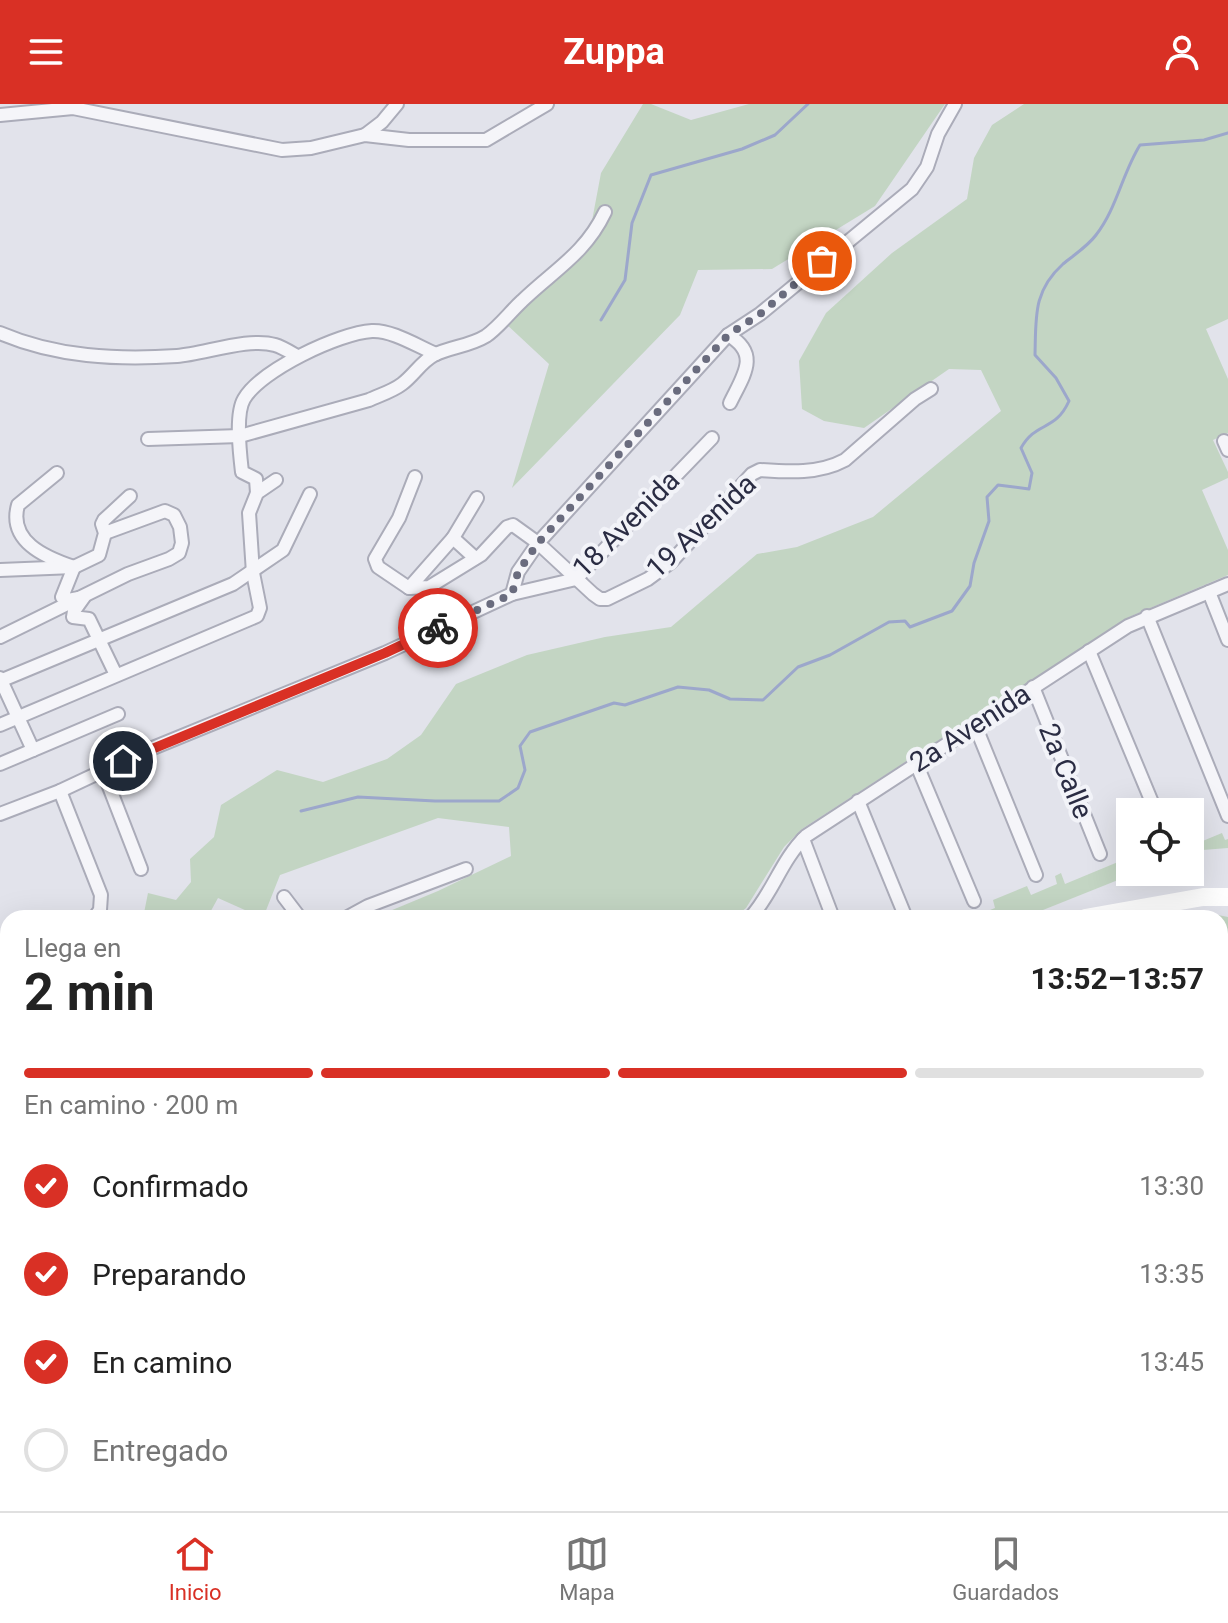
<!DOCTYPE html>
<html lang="es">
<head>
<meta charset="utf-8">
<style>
	:root { --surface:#fff; --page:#f6f6f6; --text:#222; --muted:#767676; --line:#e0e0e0; --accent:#d93025 }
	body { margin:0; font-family:Roboto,sans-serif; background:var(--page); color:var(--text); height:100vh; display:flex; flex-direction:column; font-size:30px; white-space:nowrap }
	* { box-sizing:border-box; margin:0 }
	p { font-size:26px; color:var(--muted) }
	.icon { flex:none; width:44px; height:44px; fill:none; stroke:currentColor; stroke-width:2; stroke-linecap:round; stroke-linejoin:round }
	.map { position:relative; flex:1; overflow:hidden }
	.details { position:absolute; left:0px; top:806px; width:1228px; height:602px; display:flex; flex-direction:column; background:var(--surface); border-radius:24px 24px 0 0; box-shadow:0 8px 32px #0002 }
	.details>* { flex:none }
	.controls { position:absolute; left:1116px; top:694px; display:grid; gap:16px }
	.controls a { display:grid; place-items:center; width:88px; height:88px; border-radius:0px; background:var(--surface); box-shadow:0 8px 32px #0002; font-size:40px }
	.pin { position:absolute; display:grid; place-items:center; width:68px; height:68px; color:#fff; margin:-34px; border:4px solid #fff; border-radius:50%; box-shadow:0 2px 8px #0007 }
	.courier { position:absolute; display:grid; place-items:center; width:80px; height:80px; margin:-40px; border:6px solid #d93025; border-radius:50%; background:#fff; color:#222; box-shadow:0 2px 10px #0007 }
	.summary em { font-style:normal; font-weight:700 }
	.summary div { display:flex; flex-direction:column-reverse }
	.summary { display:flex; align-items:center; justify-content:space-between; height:136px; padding:0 24px }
	h1 { font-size:52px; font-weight:700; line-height:60px }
	.bar { display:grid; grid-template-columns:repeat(4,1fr); gap:12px 8px; align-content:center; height:96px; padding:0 24px }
	.bar i { height:10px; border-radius:6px; background:var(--line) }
	.bar .selected { background:var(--accent) }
	.bar p { grid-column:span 4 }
	ol { padding:0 24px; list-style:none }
	li { display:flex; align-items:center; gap:24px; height:88px }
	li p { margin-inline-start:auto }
	li .icon { padding:8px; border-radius:50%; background:var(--accent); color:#fff; stroke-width:4 }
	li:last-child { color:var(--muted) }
	li i { width:44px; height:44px; border:4px solid var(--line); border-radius:50% }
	header { display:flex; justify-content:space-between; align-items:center; height:104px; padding:0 24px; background:var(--accent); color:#fff; font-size:36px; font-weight:700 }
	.dock { display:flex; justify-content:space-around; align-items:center; height:112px; border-top:2px solid var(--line); background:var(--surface); font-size:22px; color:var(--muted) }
	.dock a { display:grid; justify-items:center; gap:4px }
	.dock .selected { color:var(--accent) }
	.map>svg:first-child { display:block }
	.green { fill:#c3d5c3 }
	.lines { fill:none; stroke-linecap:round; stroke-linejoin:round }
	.stream { stroke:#9ca7cb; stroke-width:3 }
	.street-casing { stroke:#abacb9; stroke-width:16 }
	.street { stroke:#f5f5f9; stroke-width:12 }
	.secondary { stroke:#fff; stroke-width:18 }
	.done { stroke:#6a6c7e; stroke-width:8; stroke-dasharray:0 14.4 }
	.route { stroke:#d93025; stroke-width:10 }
	.labels { text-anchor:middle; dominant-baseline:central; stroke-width:8; stroke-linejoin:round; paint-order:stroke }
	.street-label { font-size:28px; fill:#2a2c43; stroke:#f2f3f8 }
</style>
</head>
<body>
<header><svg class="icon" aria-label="menu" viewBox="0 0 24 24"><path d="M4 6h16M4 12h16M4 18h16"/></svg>Zuppa<svg class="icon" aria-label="person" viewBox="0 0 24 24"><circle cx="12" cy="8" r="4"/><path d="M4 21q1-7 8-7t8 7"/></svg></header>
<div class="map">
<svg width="1228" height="1407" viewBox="0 0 1228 1407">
	<rect width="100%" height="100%" fill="#e2e3eb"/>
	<g class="green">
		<path d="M 643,0 L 651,0 L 691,16 L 749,0 L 945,0 L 875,102 L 772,165 L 698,166 L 680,211 L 512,384 L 549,260 L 506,220 L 588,138 L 601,69 Z"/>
		<path d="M 1024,0 L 1228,0 L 1228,215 L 1206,225 L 1228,275 L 1228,329 L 1213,336 L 1228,368 L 1228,374 L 1202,386 L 1228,446 L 1228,471 L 1129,513 L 802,725 L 784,743 L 746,804 L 734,814 L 373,814 L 438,787 L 511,752 L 509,723 L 438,714 L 280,771 L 263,814 L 218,794 L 207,814 L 143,814 L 148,789 L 176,796 L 191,778 L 190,755 L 214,733 L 221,701 L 277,666 L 323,678 L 387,655 L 421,631 L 456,580 L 527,551 L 605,533 L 671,523 L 757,450 L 797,443 L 873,413 L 1001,307 L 981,266 L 949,265 L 864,324 L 824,317 L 802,305 L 799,257 L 826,209 L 892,149 L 967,95 L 974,54 L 992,21 Z"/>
		<path d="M 1222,729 L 1225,736 L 1228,735 L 1228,744 L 1190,747 L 1190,735 L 1193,741 Z"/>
		<path d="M 1130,743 L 1130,768 L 1138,768 L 1023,814 L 970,814 L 995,804 L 993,796 L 1027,782 L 1031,791 L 1057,780 L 1055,772 L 1061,769 L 1065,780 L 1118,758 L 1116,749 Z"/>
		<path d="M 1203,808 L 1228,813 L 1228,1390 L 1220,1390 L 1220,814 L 1173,814 Z"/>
		<path d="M 0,875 L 8,876 L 8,977 L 0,984 Z"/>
		<path d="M 0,1116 L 8,1125 L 8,1400 L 335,1400 L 339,1404 L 347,1400 L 896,1400 L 883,1407 L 0,1407 Z"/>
		<path d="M 1011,1400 L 1169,1400 L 1162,1407 L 1003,1407 Z"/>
	</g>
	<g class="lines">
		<g class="stream">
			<path d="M 601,216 L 625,176 L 632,119 L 651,71 L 742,45 L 775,31 L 808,0"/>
			<path d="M 301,707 L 358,693 L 435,697 L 499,697 L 518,684 L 525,666 L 520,642 L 530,628 L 614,599 L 625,601 L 678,583 L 709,586 L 730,595 L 763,596 L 798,563 L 830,551 L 889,518 L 905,517 L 910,523 L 952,507 L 970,482 L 974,459 L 989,417 L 987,393 L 998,381 L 1029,385 L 1032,369 L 1021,344 C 1036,317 1055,328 1069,297 L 1056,274 L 1035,251 C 1036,213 1033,187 1063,160 C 1074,151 1088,142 1096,131 C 1117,104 1122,70 1140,41 L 1204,36 L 1228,29"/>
			<path d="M 1220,1001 L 1228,1001"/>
			<path d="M 270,1400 L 286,1407"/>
			<path d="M 436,1407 L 454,1400"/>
		</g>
		<defs>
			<g id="street">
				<path d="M 0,11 L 73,4 L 282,46 L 311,44 L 365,31 L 409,36 L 486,36 L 547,0"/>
				<path d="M 365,31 L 382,18 L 397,0"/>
				<path d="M 0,229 C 56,253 117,256 177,252 C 204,250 249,233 275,241 C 282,243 290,248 297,252"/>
				<path d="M 728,231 C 761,250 743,272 730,299"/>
				<path d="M 148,335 L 240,332 L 369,296 C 380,291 393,287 402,280 C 414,271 421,258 434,251 C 450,243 470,242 486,232 C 499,223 510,208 522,197 C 554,166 585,150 605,108"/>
				<path d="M 1224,337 L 1228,346"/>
				<path d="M 57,369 L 18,401 C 8,437 44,453 74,463 L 62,493 L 68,496 L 84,493 L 74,507 L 73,513 L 89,515 L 116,571"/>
				<path d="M 415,373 L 399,414 L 375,455 L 378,463 L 409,484 L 429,483 L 481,451 L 507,423 L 513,421 L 538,439 L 593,490 L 600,495 L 607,495 L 648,475 L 671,458 L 752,370 L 760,366 C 789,368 819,370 845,356 L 915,295 L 931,285"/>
				<path d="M 257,389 L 256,375 L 242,368 C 240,351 235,310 244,295 C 261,266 339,229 372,227 C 392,226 417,242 436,250"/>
				<path d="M 453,434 L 475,454"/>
				<path d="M 0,466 L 74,463 L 99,451 L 105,429 L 102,420 L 104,416 L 130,392"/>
				<path d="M 409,484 L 453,434 L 477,394"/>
				<path d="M 1209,488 L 1228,536"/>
				<path d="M 512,490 L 518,468 L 538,439 L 728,231 L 760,210 L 912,85 L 927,63 L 938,30 L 955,0"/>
				<path d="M 1147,512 L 1228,712"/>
				<path d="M 0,533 L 128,470 L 169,455 L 179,449 L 182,439 L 180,423 L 174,411 L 165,407 L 105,429"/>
				<path d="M 1089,547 L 1156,708"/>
				<path d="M 0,574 L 33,646"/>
				<path d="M 0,577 L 233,480 L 283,446 L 310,390"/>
				<path d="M 1033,583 L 1100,750"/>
				<path d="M 0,621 L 257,512 L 260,504 L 253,469 L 249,409 L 257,389 L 276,376"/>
				<path d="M 975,621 L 1036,771"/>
				<path d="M 916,659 L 974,797"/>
				<path d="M 0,660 L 118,610"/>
				<path d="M 103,667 L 141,765"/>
				<path d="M 60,687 L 101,791 L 100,806 L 94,814"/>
				<path d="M 858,697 L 906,814"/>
				<path d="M 0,710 L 60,687 L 143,648 L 385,549 L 512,490 L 576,475 L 712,334"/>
				<path d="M 803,735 L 833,814"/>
				<path d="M 284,793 L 300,814"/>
				<path d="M 346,814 L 368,802 L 466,765"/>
				<path d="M 750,814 C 773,789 781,756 806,732 L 1128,522 L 1228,480"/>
				<path d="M 0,850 L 8,849"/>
				<path d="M 0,1009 L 8,1005"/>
				<path d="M 0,1078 L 8,1082"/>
			</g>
		</defs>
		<use href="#street" class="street-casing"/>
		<use href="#street" class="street"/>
		<path class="secondary" d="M 1085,814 L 1203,793 L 1228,793"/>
	</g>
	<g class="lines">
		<path class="done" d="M 438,524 L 512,490 L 518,468 L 538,439 L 728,231 L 760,210 L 822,157"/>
		<path class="route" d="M 123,657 L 385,549 L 438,524"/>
	</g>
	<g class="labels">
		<g class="street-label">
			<text transform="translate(626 420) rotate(-45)">18 Avenida</text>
			<text transform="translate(701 422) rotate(-43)">19 Avenida</text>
			<text transform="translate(970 624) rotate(-33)">2a Avenida</text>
			<text transform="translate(1066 667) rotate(68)">2a Calle</text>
		</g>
	</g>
</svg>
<div class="controls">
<a><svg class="icon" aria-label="locate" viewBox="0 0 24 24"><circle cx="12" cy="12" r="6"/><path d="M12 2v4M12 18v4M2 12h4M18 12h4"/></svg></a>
</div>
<div class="pin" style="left:822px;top:157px;background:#ea580c"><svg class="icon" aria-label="bag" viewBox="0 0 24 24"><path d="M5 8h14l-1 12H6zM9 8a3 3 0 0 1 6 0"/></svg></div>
<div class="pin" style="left:123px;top:657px;background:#1f2937"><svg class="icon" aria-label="home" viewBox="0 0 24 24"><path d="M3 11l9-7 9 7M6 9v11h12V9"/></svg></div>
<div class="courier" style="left:438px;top:524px"><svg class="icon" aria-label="bike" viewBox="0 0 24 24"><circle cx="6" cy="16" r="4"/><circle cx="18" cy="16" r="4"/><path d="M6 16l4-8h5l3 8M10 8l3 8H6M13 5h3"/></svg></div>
<section class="details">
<div class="summary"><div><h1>2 min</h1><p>Llega en</p></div><em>13:52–13:57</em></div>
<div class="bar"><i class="selected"></i><i class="selected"></i><i class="selected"></i><i></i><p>En camino · 200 m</p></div>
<ol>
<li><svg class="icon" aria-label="check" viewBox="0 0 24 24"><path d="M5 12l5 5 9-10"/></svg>Confirmado<p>13:30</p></li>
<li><svg class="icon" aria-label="check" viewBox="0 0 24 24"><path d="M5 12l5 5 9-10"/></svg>Preparando<p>13:35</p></li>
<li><svg class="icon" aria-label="check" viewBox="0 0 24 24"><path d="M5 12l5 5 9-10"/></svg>En camino<p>13:45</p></li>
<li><i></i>Entregado</li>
</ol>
</section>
</div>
<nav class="dock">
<a class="selected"><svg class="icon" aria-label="home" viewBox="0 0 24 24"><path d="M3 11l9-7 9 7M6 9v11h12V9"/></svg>Inicio</a>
<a><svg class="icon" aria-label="map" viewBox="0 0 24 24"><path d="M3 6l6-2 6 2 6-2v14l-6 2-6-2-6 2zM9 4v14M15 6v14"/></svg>Mapa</a>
<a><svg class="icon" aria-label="saved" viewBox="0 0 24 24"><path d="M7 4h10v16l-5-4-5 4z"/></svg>Guardados</a>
</nav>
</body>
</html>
